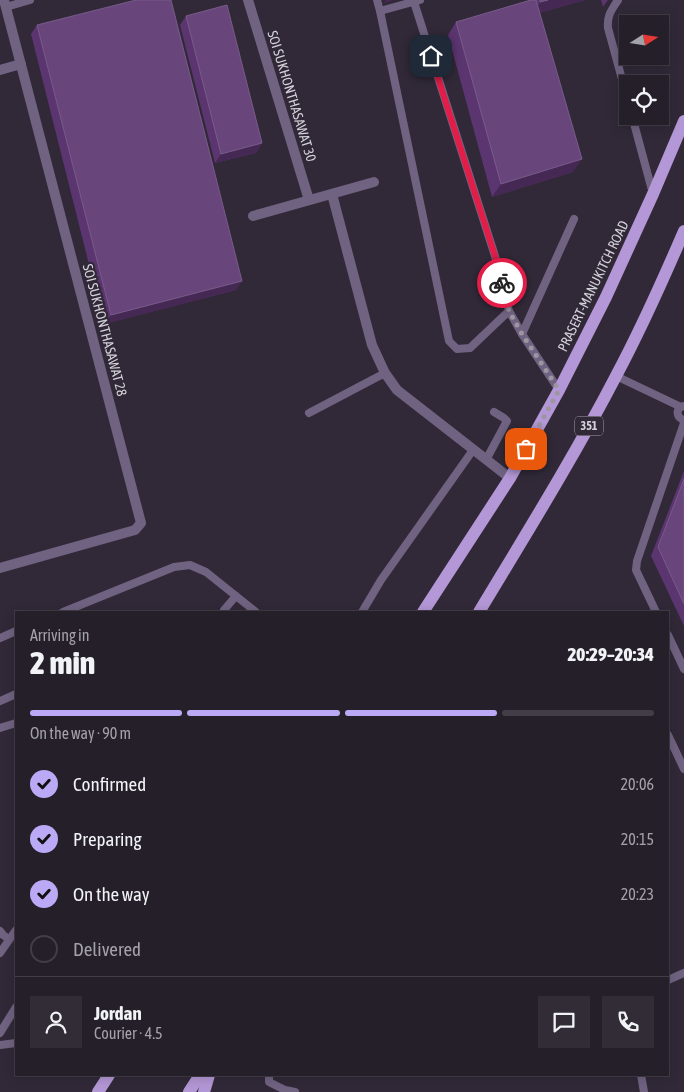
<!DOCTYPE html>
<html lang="en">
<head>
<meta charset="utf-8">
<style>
	:root { --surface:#251f2a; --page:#312c36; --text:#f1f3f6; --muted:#a3a2a8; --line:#423d47; --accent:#bca9f5 }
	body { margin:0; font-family:"Asap Condensed",sans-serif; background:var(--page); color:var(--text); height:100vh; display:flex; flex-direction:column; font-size:19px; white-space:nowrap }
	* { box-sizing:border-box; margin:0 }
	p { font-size:16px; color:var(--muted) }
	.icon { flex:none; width:28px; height:28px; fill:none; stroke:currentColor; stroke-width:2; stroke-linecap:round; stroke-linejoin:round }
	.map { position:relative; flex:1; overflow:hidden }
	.sheet { position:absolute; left:15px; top:611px; width:654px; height:465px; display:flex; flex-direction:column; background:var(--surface); border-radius:0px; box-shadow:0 2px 12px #0003,0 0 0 1px var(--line) }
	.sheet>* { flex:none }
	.needle { width:32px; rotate:78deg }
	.tools { position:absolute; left:619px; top:15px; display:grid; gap:10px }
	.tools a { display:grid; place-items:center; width:50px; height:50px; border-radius:0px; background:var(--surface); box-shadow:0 2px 12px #0003,0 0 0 1px var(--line); font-size:25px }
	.pin { position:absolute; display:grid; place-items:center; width:42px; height:42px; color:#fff; margin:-21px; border-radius:10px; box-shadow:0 2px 8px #0006 }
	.courier { position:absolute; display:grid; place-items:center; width:50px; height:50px; margin:-25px; border:4px solid #e11d48; border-radius:50%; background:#fff; color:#222; box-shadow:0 1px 6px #0007 }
	.summary em { font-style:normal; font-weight:800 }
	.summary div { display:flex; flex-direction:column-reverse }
	.summary { display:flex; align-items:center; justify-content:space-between; height:85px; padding:0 15px }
	h1 { font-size:32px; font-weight:800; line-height:38px }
	.bar { display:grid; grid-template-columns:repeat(4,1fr); gap:8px 5px; align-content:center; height:60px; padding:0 15px }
	.bar i { height:6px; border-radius:4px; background:var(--line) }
	.bar .selected { background:var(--accent) }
	.bar p { grid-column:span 4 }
	.line { display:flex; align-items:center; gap:12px; padding:0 15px; border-top:1px solid var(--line) }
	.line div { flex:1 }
	.round { display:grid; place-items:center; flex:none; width:52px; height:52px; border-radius:0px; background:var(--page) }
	ol { padding:0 15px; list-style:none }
	li { display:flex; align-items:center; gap:15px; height:55px }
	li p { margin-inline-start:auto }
	li .icon { padding:5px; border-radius:50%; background:var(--accent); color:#111; stroke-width:4 }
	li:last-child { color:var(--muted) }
	li i { width:28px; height:28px; border:2px solid var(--line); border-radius:50% }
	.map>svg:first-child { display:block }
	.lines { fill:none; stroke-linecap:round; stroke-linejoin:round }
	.service { stroke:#706382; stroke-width:8 }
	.minor { stroke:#706382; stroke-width:10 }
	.primary { stroke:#b497d6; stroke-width:12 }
	.wall { fill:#5b356f }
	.shaded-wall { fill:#452954 }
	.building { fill:#68467b; stroke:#795b8a }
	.done { stroke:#9c96a1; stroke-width:5; stroke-dasharray:0 9 }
	.route { stroke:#e11d48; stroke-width:6 }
	.labels { text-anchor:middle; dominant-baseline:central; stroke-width:4.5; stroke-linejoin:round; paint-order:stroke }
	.shield { fill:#312938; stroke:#a49fa9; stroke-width:1 }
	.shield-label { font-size:12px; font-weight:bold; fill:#d5d1da }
	.street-label { font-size:14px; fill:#d5d1da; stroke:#312938 }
</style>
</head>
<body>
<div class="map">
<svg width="684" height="1092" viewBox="0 0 684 1092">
	<rect width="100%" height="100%" fill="#312938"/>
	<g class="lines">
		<g class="service">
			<path d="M 377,0 L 380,11 L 420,0"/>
			<path d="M 618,0 C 611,11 607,15 608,28 L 628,101"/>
			<path d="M 414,2 L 495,256 L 509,311 L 522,334 L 559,390"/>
			<path d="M 6,7 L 30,0"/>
			<path d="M 380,11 L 449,341 L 457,349 L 470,348 L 509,311"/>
			<path d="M 632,116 L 653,194"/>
			<path d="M 522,334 L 574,219"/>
			<path d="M 616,376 L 681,407"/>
			<path d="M 684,406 C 678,407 676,412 679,417 L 684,421"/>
			<path d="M 309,413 L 385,373"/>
			<path d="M 486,460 L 507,421 L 504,418 L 494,412"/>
			<path d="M 224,610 L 236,596"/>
			<path d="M 63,612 L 174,567 L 190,565 L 206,572 L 256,612"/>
			<path d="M 362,612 L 381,580 L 473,450"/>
			<path d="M 656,612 L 636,570 L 637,561 L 684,423"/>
			<path d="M 668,635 L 684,669"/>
			<path d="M 0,638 L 16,631"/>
			<path d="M 0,701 L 16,694"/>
			<path d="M 0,728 L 16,723"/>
			<path d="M 668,735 L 684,769"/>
			<path d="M 0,931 L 3,935 L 9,939"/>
			<path d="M 0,953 L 16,930"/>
			<path d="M 668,980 L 684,973"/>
			<path d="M 0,1033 L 16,1007"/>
			<path d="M 0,1045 L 16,1043"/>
			<path d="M 269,1075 L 269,1082 L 285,1090 L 295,1092"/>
			<path d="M 641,1075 L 644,1092"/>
		</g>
		<g class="minor">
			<path d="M 248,0 L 309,200"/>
			<path d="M 0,70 L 21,64"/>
			<path d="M 332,194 L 372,345 L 385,373 L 397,390 L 510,478"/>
			<path d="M 253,216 L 374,182"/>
			<path d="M 0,568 L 135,530 L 141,523 L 4,0"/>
		</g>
		<g class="primary">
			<path d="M 423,612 L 510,478 L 559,390 L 606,297 L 653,194 L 684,121"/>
			<path d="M 479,612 C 526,534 574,457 616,376 C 641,329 663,280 684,231"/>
			<path d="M 98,1092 L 109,1075"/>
			<path d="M 189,1092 L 200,1075"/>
			<path d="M 204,1092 L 209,1075"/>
		</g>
	</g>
	<g class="wall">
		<path d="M 527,0 L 585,0 L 539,13 L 573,172 L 492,197 L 448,35 L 456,22 L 528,1 Z"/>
		<path d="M 601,0 L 608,0 L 603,7 Z"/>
		<path d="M 186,16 L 262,143 L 256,153 L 215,163 L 180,25 Z"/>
		<path d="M 37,25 L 236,290 L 104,324 L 31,34 Z"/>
		<path d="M 684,471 L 684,626 L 651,556 Z"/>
	</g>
	<g class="shaded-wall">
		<path d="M 386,0 L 394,0 L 384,3 Z"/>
		<path d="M 548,0 L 585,0 L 532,15 L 540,2 Z"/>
		<path d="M 262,143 L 256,153 L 215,163 L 221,154 Z"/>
		<path d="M 582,159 L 573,172 L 492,197 L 501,184 Z"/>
		<path d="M 242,281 L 236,290 L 104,324 L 111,315 Z"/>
	</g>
	<g class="building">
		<path d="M 136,0 L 171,0 L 242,281 L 111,315 L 37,25 Z"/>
		<path d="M 531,0 L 536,0 L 582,159 L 501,184 L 456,22 Z"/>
		<path d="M 540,0 L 548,0 L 540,2 Z"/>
		<path d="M 227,5 L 262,143 L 221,154 L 186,16 Z"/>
		<path d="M 684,479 L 684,604 L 658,547 Z"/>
	</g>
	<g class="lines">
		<path class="done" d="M 502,283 L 509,311 L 522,334 L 559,390 L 526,449"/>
		<path class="route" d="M 431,56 L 495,256 L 502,283"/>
	</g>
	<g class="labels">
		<rect class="shield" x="575" y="416.5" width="28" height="19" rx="4"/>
		<g class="shield-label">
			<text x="589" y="426">351</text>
		</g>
		<g class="street-label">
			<text transform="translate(292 96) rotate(73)">SOI SUKHONTHASAWAT 30</text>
			<text transform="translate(593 286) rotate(-64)">PRASERT-MANUKITCH ROAD</text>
			<text transform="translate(105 330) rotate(75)">SOI SUKHONTHASAWAT 28</text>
		</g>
	</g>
</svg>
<div class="tools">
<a><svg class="needle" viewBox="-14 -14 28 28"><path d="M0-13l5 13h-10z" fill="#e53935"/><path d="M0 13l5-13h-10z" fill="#a3a2a8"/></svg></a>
<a><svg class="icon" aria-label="locate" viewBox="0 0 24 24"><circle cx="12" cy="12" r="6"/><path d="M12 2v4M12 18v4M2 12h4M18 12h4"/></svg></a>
</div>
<div class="pin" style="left:526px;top:449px;background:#ea580c"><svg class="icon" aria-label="bag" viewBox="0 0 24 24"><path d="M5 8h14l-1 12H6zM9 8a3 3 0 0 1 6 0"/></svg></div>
<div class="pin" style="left:431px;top:56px;background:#1f2937"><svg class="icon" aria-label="home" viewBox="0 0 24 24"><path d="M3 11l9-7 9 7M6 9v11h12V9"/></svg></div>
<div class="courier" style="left:502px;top:283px"><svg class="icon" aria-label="bike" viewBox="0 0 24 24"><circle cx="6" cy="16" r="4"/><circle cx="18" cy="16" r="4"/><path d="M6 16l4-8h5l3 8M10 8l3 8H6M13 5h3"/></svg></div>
<section class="sheet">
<div class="summary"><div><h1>2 min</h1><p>Arriving in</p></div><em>20:29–20:34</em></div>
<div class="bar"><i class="selected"></i><i class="selected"></i><i class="selected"></i><i></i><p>On the way · 90 m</p></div>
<ol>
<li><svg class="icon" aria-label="check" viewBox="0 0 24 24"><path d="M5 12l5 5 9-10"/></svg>Confirmed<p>20:06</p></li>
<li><svg class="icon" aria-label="check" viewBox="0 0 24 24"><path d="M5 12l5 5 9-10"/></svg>Preparing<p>20:15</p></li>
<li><svg class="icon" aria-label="check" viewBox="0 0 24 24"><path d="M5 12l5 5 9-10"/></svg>On the way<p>20:23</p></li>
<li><i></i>Delivered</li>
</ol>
<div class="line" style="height:90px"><a class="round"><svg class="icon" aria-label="person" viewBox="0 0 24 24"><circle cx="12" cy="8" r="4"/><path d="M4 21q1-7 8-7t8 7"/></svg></a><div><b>Jordan</b><p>Courier · 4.5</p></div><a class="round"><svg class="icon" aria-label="chat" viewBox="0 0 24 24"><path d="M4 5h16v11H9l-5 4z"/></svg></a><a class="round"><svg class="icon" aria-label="phone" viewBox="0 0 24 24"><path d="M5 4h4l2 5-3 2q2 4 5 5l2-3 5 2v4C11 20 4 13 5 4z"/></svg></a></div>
</section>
</div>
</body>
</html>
